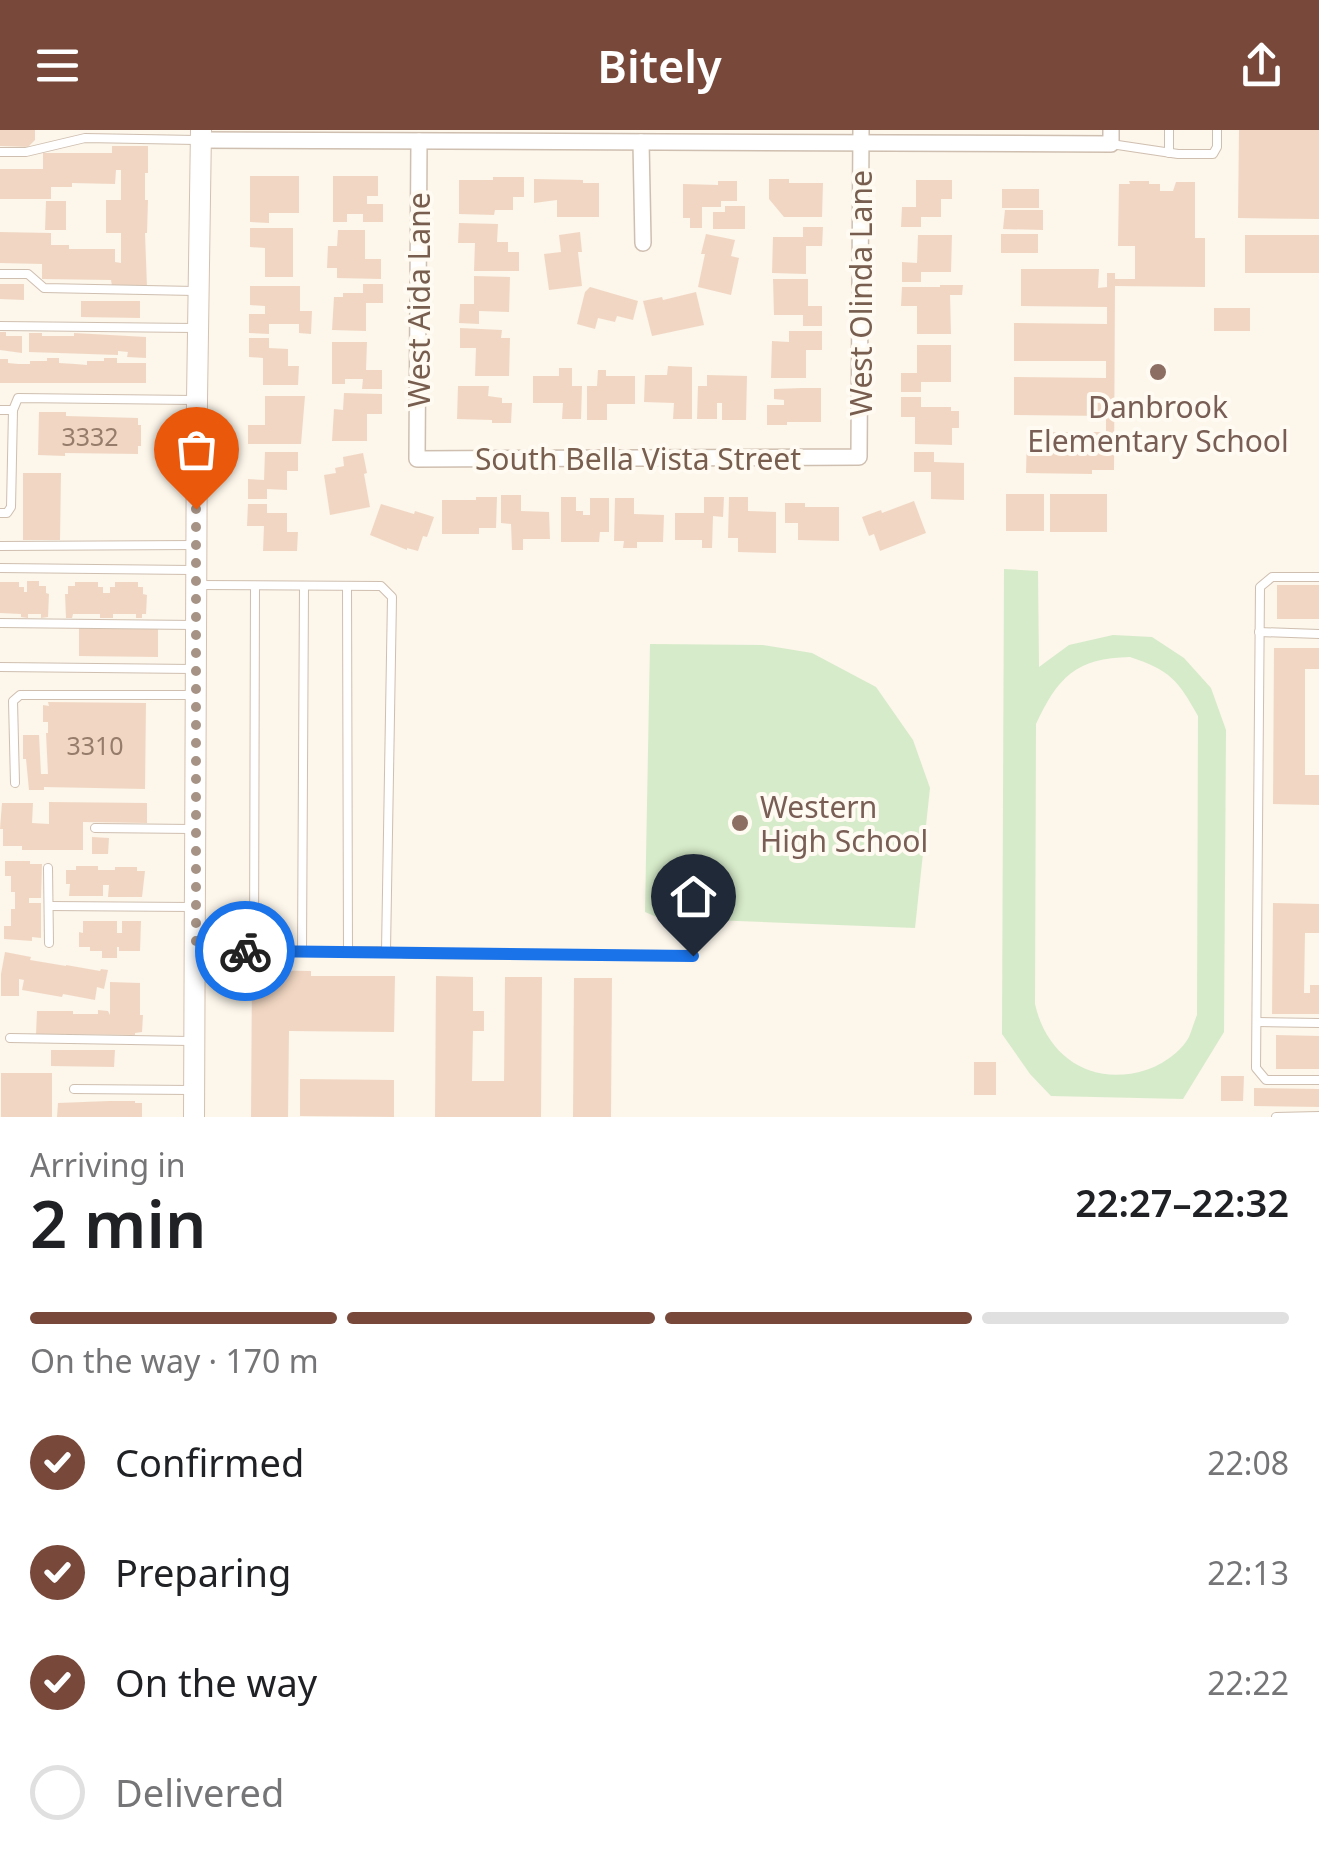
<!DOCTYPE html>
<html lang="en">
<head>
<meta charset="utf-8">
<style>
	:root { --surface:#fff; --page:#f2f2f2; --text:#202124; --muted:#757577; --line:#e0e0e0; --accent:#78493a }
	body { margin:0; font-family:"Noto Sans",sans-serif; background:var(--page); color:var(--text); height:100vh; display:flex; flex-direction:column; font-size:38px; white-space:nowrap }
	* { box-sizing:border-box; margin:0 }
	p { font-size:32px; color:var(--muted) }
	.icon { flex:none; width:55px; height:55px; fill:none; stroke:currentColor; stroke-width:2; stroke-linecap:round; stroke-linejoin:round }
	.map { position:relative; height:987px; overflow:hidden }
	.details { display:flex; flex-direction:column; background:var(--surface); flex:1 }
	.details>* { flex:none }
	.pin { position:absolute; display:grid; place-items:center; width:85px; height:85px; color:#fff; margin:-102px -42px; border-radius:50% 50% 50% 0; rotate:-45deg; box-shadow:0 0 10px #0007 }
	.pin .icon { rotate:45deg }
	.courier { position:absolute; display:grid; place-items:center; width:100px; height:100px; margin:-50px; border:8px solid #1a73e8; border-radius:50%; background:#fff; color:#222; box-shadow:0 2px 12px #0007 }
	.headline em { font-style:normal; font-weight:600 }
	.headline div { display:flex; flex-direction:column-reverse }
	.headline { display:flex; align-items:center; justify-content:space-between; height:170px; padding:0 30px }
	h1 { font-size:65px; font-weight:600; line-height:75px }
	.bar { display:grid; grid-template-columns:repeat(4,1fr); gap:15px 10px; align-content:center; height:120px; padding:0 30px }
	.bar i { height:12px; border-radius:8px; background:var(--line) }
	.bar .selected { background:var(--accent) }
	.bar p { grid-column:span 4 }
	ol { padding:0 30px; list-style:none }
	li { display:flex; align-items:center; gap:30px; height:110px }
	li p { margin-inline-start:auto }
	li .icon { padding:10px; border-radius:50%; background:var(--accent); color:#fff; stroke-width:4 }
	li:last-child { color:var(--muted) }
	li i { width:55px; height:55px; border:5px solid var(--line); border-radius:50% }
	header { display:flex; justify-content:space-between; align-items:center; height:130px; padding:0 30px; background:var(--accent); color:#fff; font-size:45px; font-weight:600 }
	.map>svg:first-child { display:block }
	.green { fill:#d6ebc9; fill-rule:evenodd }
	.building { fill:#f1d7c3 }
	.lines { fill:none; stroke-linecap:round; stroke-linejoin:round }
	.lane-casing { stroke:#cfbfb0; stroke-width:10 }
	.street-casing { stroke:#cfbfb0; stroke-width:18 }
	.secondary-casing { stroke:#d5c1b0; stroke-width:22 }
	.lane { stroke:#fff; stroke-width:8 }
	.street { stroke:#fff; stroke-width:15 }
	.secondary { stroke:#fff; stroke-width:20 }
	.done { stroke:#a69385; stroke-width:10; stroke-dasharray:0 18 }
	.route { stroke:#1a73e8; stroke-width:12 }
	.education-dot { fill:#8d6e63; stroke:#fffaf2; stroke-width:4 }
	.labels { text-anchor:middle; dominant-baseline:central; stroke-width:8; stroke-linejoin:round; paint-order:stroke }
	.number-label { font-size:25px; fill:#967c6b }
	.street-label { font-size:30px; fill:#785e4e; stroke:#fffaf2 }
	.education-label { font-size:30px; fill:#785e54; stroke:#fffaf2 }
</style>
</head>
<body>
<header><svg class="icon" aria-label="menu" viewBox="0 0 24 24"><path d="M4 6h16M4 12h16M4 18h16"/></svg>Bitely<svg class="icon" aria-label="share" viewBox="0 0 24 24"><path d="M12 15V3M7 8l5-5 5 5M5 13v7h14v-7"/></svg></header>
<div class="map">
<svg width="1319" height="987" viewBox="0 0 1319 987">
	<rect width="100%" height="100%" fill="#fcf6eb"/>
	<g class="green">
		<path d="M 1004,439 L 1038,441 L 1039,537 L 1069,515 L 1113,505 L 1152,507 L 1184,528 L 1211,558 L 1226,600 L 1224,902 L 1183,969 L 1051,966 L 1030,944 L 1002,904 ZM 1130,527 C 1170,540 1178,550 1198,586 L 1197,885 C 1194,892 1192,900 1189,907 C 1181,922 1162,935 1146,940 C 1093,957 1047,928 1035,874 L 1036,594 C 1058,547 1076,528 1130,527 Z"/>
		<path d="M 650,514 L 763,515 L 812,523 L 876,557 L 913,610 L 930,658 L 915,798 L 659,788 L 645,782 Z"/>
	</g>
	<g class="building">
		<path d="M 0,0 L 35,0 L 35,10 L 28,17 L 0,16 Z"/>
		<path d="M 1239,0 L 1319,0 L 1319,89 L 1238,88 Z"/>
		<path d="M 112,16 L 148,16 L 148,43 L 145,43 L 145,70 L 148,70 L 147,103 L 145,103 L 147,157 L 112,156 L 111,150 L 42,149 L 42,134 L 0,133 L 0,102 L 51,103 L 51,115 L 69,115 L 69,119 L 115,119 L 115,132 L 121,133 L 121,103 L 106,103 L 106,70 L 121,70 L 121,40 L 116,40 L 115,54 L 72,53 L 72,57 L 51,57 L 51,69 L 0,69 L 0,39 L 43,39 L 43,23 L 112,23 Z"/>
		<path d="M 250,46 L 299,46 L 299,83 L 269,83 L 269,93 L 250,92 Z"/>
		<path d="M 333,46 L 378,46 L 378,66 L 367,66 L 367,74 L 383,74 L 383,92 L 363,92 L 363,84 L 347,84 L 347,92 L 333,92 Z"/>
		<path d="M 493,47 L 524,47 L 524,67 L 513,67 L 513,80 L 495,80 L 494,85 L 459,84 L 459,50 L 493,50 Z"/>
		<path d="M 534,49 L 583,50 L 583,53 L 599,53 L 599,87 L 557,87 L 557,70 L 534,73 Z"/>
		<path d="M 769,49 L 789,49 L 789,53 L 823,53 L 822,87 L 784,87 L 769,69 Z"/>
		<path d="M 916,50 L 952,50 L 952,69 L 941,69 L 941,87 L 921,87 L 921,97 L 901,97 L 902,77 L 916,77 Z"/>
		<path d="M 718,51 L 737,51 L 737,71 L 721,71 L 721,77 L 702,77 L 702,98 L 690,98 L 690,88 L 683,88 L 683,54 L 718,55 Z"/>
		<path d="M 1129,51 L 1149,51 L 1149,54 L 1160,54 L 1160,61 L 1173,61 L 1176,52 L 1195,52 L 1195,108 L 1205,108 L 1205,157 L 1115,156 L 1114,340 L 1092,340 L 1092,344 L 1026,343 L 1027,302 L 1106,302 L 1106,286 L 1014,285 L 1014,247 L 1106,248 L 1106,231 L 1014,231 L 1014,193 L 1107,194 L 1107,177 L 1021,176 L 1021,139 L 1099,139 L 1098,158 L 1107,157 L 1107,143 L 1115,143 L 1115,149 L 1135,149 L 1135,116 L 1118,116 L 1119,54 L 1130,54 Z"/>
		<rect x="1002" y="59" width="37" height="19"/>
		<path d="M 46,71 L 66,71 L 66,100 L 45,100 Z"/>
		<path d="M 725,76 L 745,76 L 745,99 L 713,99 L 713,82 L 725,82 Z"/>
		<path d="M 1005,80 L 1043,80 L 1043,100 L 1003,99 Z"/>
		<path d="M 459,93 L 498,94 L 497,112 L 508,112 L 508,122 L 519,122 L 519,141 L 474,141 L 475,113 L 458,113 Z"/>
		<path d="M 803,97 L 823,97 L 822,116 L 806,116 L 806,144 L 772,143 L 773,107 L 803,107 Z"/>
		<path d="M 250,98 L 293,98 L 293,147 L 265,147 L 265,118 L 250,117 Z"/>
		<path d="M 338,100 L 365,100 L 365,129 L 381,129 L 381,149 L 337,148 L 337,138 L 327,138 L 328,116 L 337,116 Z"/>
		<path d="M 580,102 L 582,122 L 578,122 L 582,156 L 549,160 L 544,124 L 561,122 L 559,105 Z"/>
		<path d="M 706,104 L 735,110 L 731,126 L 739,128 L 731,165 L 698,157 L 705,124 L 701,124 Z"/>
		<rect x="1001" y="104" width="37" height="19"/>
		<path d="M 918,105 L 952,105 L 951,142 L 921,142 L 921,152 L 902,152 L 902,132 L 917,133 Z"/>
		<rect x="1245" y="105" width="74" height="38"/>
		<path d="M 474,146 L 510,147 L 509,182 L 479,181 L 479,194 L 459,193 L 460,174 L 474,174 Z"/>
		<path d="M 773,149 L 808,149 L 808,176 L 822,176 L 822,196 L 803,196 L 803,185 L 774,185 Z"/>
		<path d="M 0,154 L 24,154 L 24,170 L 0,169 Z"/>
		<path d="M 363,154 L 383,154 L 383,173 L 366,173 L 366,201 L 332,200 L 334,167 L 343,167 L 343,163 L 363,163 Z"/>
		<path d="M 940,155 L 963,155 L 962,165 L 950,165 L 951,204 L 917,204 L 917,176 L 901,176 L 902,157 L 940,157 Z"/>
		<path d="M 250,156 L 300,156 L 300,181 L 312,181 L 311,204 L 299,203 L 299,194 L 269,194 L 269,204 L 249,203 L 249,184 L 265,184 L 265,176 L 250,175 Z"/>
		<path d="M 590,157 L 638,171 L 633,190 L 617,186 L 615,192 L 598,188 L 595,199 L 577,194 L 585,162 Z"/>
		<path d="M 696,162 L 704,195 L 652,206 L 643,171 L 662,167 L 663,170 Z"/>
		<path d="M 81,171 L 140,171 L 140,188 L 81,187 Z"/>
		<rect x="1214" y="178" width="36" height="23"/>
		<path d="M 460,198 L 502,200 L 501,208 L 510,208 L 509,246 L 475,246 L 476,218 L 460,218 Z"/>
		<path d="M 789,201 L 822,201 L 822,220 L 806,220 L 806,248 L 771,248 L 772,211 L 789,212 Z"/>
		<path d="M 0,202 L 6,202 L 6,206 L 22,206 L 22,223 L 0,220 Z"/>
		<path d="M 29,203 L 42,203 L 42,206 L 74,206 L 74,203 L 146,207 L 146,228 L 127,227 L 128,222 L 118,221 L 118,225 L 29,222 Z"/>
		<path d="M 249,208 L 269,208 L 269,218 L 288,219 L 288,236 L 299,236 L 298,255 L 263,255 L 263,228 L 249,227 Z"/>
		<path d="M 332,212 L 367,212 L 366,240 L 382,240 L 382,259 L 362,259 L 363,249 L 345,249 L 345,254 L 332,254 Z"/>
		<path d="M 917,215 L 951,215 L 951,252 L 921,252 L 921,262 L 901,262 L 901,243 L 917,243 Z"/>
		<path d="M 47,228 L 59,228 L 59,233 L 75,234 L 87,235 L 87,231 L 104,231 L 104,228 L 117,228 L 117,233 L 146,233 L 146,253 L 0,253 L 0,229 L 8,229 L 8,233 L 18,234 L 30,234 L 30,231 L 47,231 Z"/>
		<path d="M 668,236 L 692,237 L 692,289 L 673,289 L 674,273 L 644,272 L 645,245 L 667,245 Z"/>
		<path d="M 559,238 L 572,238 L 572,256 L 582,256 L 581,289 L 562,289 L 563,273 L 533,273 L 533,246 L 559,246 Z"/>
		<path d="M 598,240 L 606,240 L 606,246 L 635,246 L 635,274 L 607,274 L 607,290 L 587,290 L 587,256 L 597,256 Z"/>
		<path d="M 707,245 L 747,246 L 746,290 L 722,290 L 722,273 L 717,273 L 717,289 L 697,289 L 698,256 L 707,256 Z"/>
		<path d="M 458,256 L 489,256 L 488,266 L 502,268 L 502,273 L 512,273 L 511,293 L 492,293 L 492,290 L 457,289 Z"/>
		<path d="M 802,258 L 821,258 L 821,292 L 787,292 L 787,295 L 767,295 L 767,275 L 784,275 L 784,270 L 774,269 L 774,259 Z"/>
		<path d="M 344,263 L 382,264 L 382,284 L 367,284 L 367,311 L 332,311 L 334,279 L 343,280 Z"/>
		<path d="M 265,266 L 305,266 L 301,314 L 248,314 L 248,295 L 265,295 Z"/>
		<path d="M 901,267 L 921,267 L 921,277 L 951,277 L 951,281 L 959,281 L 959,298 L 952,298 L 952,315 L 915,314 L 915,287 L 901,287 Z"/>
		<path d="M 39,282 L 66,282 L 66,286 L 138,288 L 138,295 L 141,295 L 141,316 L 138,316 L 138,324 L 65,323 L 65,326 L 38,325 Z"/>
		<path d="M 265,322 L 298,322 L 298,341 L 287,341 L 287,360 L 267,359 L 267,369 L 248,369 L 248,349 L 264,350 Z"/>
		<path d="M 914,322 L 934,322 L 934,332 L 964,333 L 964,370 L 931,369 L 931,342 L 914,342 Z"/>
		<path d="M 363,323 L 367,343 L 364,344 L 370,377 L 330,385 L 324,345 L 336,343 L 335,338 L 344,336 L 343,327 Z"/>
		<path d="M 23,343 L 61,343 L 60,410 L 23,410 Z"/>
		<rect x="1006" y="364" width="38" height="37"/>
		<rect x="1050" y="364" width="57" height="38"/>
		<path d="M 501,365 L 521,365 L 521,381 L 549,382 L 550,409 L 523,409 L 523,420 L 512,420 L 511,394 L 501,393 Z"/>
		<path d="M 476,367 L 497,367 L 496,398 L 479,398 L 479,404 L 442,404 L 442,370 L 476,370 Z"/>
		<path d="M 561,367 L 576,367 L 576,381 L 583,381 L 583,385 L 590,385 L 590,368 L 609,368 L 609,402 L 600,402 L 599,412 L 561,412 Z"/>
		<path d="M 704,367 L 724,367 L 723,387 L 713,386 L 712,418 L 702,418 L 702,410 L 675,410 L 675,383 L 704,383 Z"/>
		<path d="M 729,367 L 748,367 L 748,381 L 776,382 L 776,423 L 738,422 L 738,408 L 728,408 Z"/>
		<path d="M 615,368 L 634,368 L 634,384 L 664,385 L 663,412 L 637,412 L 637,418 L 623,418 L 624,411 L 614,411 Z"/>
		<path d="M 914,371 L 926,403 L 880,421 L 874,404 L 869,406 L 862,387 L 881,380 L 882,383 Z"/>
		<path d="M 785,373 L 805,373 L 805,377 L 839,377 L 839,411 L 798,410 L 798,393 L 785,393 Z"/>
		<path d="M 248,374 L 267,374 L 267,383 L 287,383 L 287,402 L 298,402 L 297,421 L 263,421 L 264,396 L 247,396 Z"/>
		<path d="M 381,374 L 414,384 L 415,381 L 434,387 L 427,407 L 423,406 L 418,421 L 407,418 L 407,420 L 370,405 Z"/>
		<path d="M 27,451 L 39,451 L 39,456 L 46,456 L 46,463 L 49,464 L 48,487 L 41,488 L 41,484 L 28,484 L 28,488 L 21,487 L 21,484 L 0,483 L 0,452 L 19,452 L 19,457 L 24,457 L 24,462 L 27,462 Z"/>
		<path d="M 75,452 L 98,452 L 98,457 L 103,457 L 103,463 L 110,463 L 110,457 L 115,457 L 115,452 L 138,452 L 138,457 L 143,457 L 143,464 L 147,465 L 146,484 L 142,484 L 142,488 L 136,488 L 136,484 L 113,484 L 113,488 L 100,488 L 100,484 L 73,484 L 72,488 L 66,488 L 65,464 L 68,464 L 68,456 L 75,456 Z"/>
		<rect x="1277" y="455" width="42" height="34"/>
		<path d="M 79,498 L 158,498 L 158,527 L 79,526 Z"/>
		<path d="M 1274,518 L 1319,518 L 1319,539 L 1305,539 L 1305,645 L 1319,645 L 1319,675 L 1273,674 Z"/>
		<path d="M 48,572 L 146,573 L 145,659 L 44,657 L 44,660 L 29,660 L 26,629 L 23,629 L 23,605 L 39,605 L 41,644 L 48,644 L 46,603 L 48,603 L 48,592 L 43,592 L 43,575 L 49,576 Z"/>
		<path d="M 49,672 L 147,673 L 147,693 L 83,692 L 83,720 L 22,720 L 22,716 L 3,716 L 3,699 L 0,699 L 2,673 L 33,673 L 32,693 L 49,694 Z"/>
		<path d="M 92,707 L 109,708 L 108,724 L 92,724 Z"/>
		<path d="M 5,731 L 30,731 L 30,734 L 42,734 L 41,768 L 29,768 L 29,773 L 41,773 L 41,808 L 32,807 L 32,811 L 4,809 L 4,796 L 11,796 L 11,779 L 15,779 L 15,762 L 11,762 L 11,746 L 5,746 Z"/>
		<path d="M 76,736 L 98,736 L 98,740 L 115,740 L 115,737 L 137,737 L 137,741 L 145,741 L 142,767 L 108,767 L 109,755 L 103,755 L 103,766 L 69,766 L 70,754 L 66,754 L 66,740 L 76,740 Z"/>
		<path d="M 1273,773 L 1319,774 L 1319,803 L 1305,803 L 1304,863 L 1310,863 L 1310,855 L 1319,855 L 1319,884 L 1272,884 Z"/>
		<path d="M 83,791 L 117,791 L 117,803 L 122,803 L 122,791 L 141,791 L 140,821 L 119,821 L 119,817 L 117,817 L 117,828 L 102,828 L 102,821 L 90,821 L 90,817 L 79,817 L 79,802 L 83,803 Z"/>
		<path d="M 5,822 L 31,827 L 30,830 L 66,836 L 66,835 L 100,841 L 101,839 L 108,840 L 104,859 L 97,857 L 95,870 L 63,864 L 62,867 L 22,860 L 24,850 L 19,849 L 19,866 L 1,866 L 1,844 Z"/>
		<path d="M 252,840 L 311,841 L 311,846 L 395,846 L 394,902 L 289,901 L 288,987 L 251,987 Z"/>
		<path d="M 436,846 L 473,847 L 473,881 L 484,881 L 484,901 L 473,901 L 472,951 L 504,951 L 505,847 L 542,847 L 541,987 L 435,987 Z"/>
		<path d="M 574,848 L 612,848 L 611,987 L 573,987 Z"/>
		<path d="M 110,852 L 140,853 L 140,885 L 143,885 L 142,902 L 135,903 L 135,905 L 36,904 L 37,881 L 73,881 L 73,884 L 98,884 L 98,880 L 108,881 L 110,885 Z"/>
		<path d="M 1276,905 L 1319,906 L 1319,939 L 1276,939 Z"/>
		<path d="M 51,920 L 115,920 L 114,937 L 51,936 Z"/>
		<rect x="974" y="932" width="22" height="33"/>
		<rect x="1" y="943" width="51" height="44"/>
		<path d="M 1221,946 L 1244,946 L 1243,971 L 1221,971 Z"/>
		<path d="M 300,949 L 394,950 L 394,987 L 300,986 Z"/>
		<path d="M 1254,958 L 1319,959 L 1319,977 L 1254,976 Z"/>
		<path d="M 109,971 L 135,971 L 135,973 L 142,973 L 142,987 L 57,987 L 58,973 Z"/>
	</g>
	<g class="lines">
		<defs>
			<g id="lane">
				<path d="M 1169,0 L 1169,23"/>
				<path d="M 1111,14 L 1178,24 L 1213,24 L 1217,17 L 1217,0"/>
				<path d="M 0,22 L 26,22 L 85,8 L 196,10"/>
				<path d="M 0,144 L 28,144 L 44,158 L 195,161"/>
				<path d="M 0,196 L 194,198"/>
				<path d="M 0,280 L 13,280 L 18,268 L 193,270"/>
				<path d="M 0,383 L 7,383 L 11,377 L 13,280"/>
				<path d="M 0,416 L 196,415"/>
				<path d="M 0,438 L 192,440"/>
				<path d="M 1319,447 L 1272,447 L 1260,457 L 1256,938 L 1266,950 L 1319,950"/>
				<path d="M 347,456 L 348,822"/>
				<path d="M 0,493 L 195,495"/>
				<path d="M 1259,502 L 1319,504"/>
				<path d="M 0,537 L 193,539"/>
				<path d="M 15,653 L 13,571 L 20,565 L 193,565"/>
				<path d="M 95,698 L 192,699"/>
				<path d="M 48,738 L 49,813"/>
				<path d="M 49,776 L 192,777"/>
				<path d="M 196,819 L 232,819 L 254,822 L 386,821 L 392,467 L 381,456 L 197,455"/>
				<path d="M 386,821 L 409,824 L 693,826"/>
				<path d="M 254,822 L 255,456"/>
				<path d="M 302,822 L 304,456"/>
				<path d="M 1257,892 L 1319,893"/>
				<path d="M 10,908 L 190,911"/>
				<path d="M 74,959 L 190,960"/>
				<path d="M 1276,987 L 1319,986"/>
			</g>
			<g id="street">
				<path d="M 201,10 L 1111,14 L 1111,0"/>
				<path d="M 419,11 L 417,329 L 859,327 L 861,0"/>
				<path d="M 641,12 L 643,113"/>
			</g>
			<path id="secondary" d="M 194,987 L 197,270 L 201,0"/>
		</defs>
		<use href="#lane" class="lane-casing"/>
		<use href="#street" class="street-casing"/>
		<use href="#secondary" class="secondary-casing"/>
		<use href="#lane" class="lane"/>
		<use href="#street" class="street"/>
		<use href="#secondary" class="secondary"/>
	</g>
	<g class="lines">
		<path class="done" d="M 196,379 L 196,818 L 245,821"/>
		<path class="route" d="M 245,821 L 693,826"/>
	</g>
	<g class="education-dot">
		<circle cx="1158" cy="242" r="10"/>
		<circle cx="740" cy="693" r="10"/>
	</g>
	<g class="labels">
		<g class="number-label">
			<text x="90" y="306">3332</text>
			<text x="95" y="615">3310</text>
		</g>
		<g class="street-label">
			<text transform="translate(860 163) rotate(-90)">West Olinda Lane</text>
			<text transform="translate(418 170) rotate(-90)">West Aida Lane</text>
			<text x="638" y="328">South Bella Vista Street</text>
		</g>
		<g class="education-label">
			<text x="1158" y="276">Danbrook<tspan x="1158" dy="34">Elementary School</tspan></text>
			<text x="760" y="676" text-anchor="start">Western<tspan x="760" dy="34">High School</tspan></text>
		</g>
	</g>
</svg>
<div class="pin" style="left:196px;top:379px;background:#ea580c"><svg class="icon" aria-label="bag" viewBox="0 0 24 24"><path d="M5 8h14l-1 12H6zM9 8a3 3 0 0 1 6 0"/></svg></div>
<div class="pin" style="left:693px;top:826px;background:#1f2937"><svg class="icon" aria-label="home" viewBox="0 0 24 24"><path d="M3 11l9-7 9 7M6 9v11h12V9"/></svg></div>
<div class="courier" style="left:245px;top:821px"><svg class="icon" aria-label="bike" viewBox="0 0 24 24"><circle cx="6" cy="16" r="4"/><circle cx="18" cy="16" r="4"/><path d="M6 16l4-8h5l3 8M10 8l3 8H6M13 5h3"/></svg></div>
</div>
<section class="details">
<div class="headline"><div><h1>2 min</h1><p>Arriving in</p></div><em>22:27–22:32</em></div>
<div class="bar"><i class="selected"></i><i class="selected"></i><i class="selected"></i><i></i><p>On the way · 170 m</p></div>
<ol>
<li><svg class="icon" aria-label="check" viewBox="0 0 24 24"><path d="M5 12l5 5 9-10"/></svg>Confirmed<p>22:08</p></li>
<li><svg class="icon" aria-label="check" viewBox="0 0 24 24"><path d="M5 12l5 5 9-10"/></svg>Preparing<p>22:13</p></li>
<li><svg class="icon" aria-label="check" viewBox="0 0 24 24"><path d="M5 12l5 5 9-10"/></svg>On the way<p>22:22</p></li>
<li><i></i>Delivered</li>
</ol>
</section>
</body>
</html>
